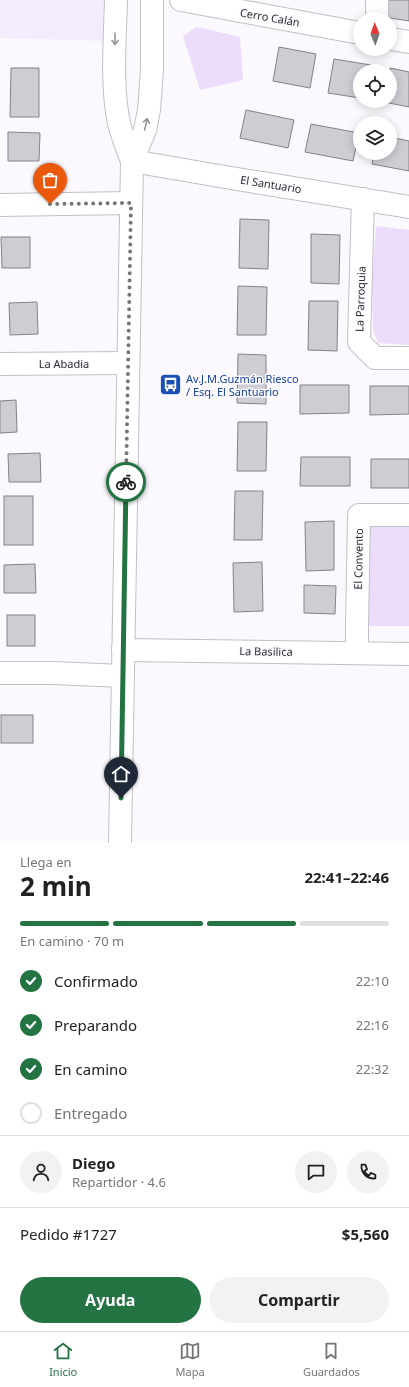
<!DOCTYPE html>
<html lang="es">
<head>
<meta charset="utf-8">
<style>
	:root { --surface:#fff; --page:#f2f2f2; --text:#222; --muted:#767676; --line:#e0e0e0; --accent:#237343 }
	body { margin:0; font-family:"Noto Sans",sans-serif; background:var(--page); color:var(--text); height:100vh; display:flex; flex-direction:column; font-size:15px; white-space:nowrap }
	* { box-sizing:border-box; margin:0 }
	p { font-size:13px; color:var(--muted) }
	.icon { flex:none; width:22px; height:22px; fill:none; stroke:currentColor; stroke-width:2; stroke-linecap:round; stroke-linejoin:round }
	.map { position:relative; height:843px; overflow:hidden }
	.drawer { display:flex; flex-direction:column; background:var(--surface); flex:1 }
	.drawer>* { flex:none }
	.needle { width:26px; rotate:358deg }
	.buttons { position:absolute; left:353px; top:12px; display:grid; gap:8px }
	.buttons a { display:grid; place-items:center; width:44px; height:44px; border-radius:50%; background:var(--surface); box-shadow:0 2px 10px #0003; font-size:20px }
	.pin { position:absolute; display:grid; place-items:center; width:34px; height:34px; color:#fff; margin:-41px -17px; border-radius:50% 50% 50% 0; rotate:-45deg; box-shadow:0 0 4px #0007 }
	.pin .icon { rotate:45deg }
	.courier { position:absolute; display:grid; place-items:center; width:40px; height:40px; margin:-20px; border:3px solid #237343; border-radius:50%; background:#fff; color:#222; box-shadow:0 1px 5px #0007 }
	.head em { font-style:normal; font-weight:700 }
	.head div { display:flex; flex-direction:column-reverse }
	.head { display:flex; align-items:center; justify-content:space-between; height:68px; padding:0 20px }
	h1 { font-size:26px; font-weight:700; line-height:30px }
	.bar { display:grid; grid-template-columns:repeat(4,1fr); gap:6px 4px; align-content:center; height:48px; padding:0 20px }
	.bar i { height:5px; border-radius:3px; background:var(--line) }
	.bar .active { background:var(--accent) }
	.bar p { grid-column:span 4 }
	.line { display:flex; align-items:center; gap:10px; padding:0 20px; border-top:1px solid var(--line) }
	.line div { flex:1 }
	.round { display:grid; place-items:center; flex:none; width:42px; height:42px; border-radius:21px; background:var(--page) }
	ol { padding:0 20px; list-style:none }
	li { display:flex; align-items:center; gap:12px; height:44px }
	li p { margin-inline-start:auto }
	li .icon { padding:4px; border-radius:50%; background:var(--accent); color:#fff; stroke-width:4 }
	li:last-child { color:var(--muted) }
	li i { width:22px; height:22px; border:2px solid var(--line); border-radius:50% }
	.cta { display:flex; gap:8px; margin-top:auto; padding:8px 20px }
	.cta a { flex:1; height:46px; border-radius:24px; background:var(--accent); color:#fff; font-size:16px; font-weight:700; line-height:46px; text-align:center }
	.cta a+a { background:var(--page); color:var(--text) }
	.tabs { display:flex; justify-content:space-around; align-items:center; height:56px; border-top:1px solid var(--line); background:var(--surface); font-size:11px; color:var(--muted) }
	.tabs a { display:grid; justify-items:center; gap:2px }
	.tabs .active { color:var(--accent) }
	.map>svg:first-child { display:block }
	.industrial { fill:#f2ecfd }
	.green { fill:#ebddfa }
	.building { fill:#cfcdd4; stroke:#838289 }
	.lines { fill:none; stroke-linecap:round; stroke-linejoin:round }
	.street-casing { stroke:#c2bfc5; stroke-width:24 }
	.secondary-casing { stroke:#c2bfc5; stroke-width:24 }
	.street { stroke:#fff; stroke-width:22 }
	.secondary { stroke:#fff; stroke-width:22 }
	.oneway { stroke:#979698 }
	.done { stroke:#767578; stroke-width:4; stroke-dasharray:0 7.2 }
	.route { stroke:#237343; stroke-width:5 }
	.labels { text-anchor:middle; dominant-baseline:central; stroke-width:3; stroke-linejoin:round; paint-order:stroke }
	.street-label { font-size:11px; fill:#2f2e30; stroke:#fbf8fe }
	.transit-label { font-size:11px; fill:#164399; stroke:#fbf8fe; text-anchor:start }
</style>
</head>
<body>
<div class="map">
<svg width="409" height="843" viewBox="0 0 409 843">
	<rect width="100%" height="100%" fill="#fbf8fe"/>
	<path class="industrial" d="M 0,0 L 110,0 L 110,41 L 0,38 Z"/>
	<g class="green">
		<path d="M 197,27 L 240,37 L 243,80 L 200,90 L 183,36 Z"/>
		<path d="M 376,226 L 409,230 L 409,345 L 378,343 L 373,330 L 372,280 Z"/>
		<path d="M 409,525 L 409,626 L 367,626 L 365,526 Z"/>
	</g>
	<g class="building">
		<path d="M 387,0 L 409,0 L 409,21 L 384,17 Z"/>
		<path d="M 279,47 L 316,54 L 310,88 L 273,81 Z"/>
		<path d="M 334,59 L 371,65 L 370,71 L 360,71 L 360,98 L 328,93 Z"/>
		<path d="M 11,68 L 39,68 L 39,117 L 10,117 Z"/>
		<path d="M 390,68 L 409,72 L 409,107 L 384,102 L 384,101 L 390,101 Z"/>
		<path d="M 246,110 L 294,120 L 288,148 L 240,138 Z"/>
		<path d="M 311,124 L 359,133 L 353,161 L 305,152 Z"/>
		<path d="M 8,132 L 40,133 L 39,161 L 8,161 Z"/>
		<path d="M 390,137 L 409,141 L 409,171 L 372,164 L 374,153 L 390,153 Z"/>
		<path d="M 240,219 L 269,220 L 268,269 L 239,268 Z"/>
		<path d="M 311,234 L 340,235 L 339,284 L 311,283 Z"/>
		<path d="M 1,237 L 30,237 L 30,268 L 2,268 Z"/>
		<path d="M 238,286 L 267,287 L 266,335 L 237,335 Z"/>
		<path d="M 309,301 L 338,301 L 337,351 L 308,350 Z"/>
		<path d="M 37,302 L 38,334 L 10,335 L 9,303 Z"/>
		<path d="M 238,354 L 266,355 L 266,404 L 237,403 Z"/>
		<path d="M 300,385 L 349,385 L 349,413 L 300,414 Z"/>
		<path d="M 370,386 L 409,386 L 409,414 L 370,415 Z"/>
		<path d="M 16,400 L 17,432 L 0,433 L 0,401 Z"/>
		<path d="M 238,422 L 267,422 L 266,471 L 237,471 Z"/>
		<path d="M 40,453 L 41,482 L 9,482 L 8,454 Z"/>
		<path d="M 301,457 L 350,457 L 350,486 L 300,486 Z"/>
		<rect x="371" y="459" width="38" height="29"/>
		<path d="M 235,491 L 263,491 L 262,540 L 234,540 Z"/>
		<rect x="4" y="496" width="29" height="49"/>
		<path d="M 334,521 L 334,570 L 306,571 L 305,522 Z"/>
		<path d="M 262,562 L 263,611 L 234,612 L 233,563 Z"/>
		<path d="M 35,564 L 36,593 L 4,593 L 4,565 Z"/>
		<path d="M 304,585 L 336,586 L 335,614 L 304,613 Z"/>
		<rect x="7" y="615" width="28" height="31"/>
		<rect x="1" y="715" width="32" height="28"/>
	</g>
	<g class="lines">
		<defs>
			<g id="street">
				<path d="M 181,0 L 360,33"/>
				<path d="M 377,19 L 377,0"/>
				<path d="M 390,39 L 409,42"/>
				<path d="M 132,161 L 231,178 L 409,207"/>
				<path d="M 363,199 L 359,342 L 375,358 L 409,358"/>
				<path d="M 0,205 L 131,203"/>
				<path d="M 0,364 L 128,363"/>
				<path d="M 123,650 L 409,654"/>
				<path d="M 357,652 L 357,626 L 359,515 L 409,515"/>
				<path d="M 0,673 L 53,673 L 123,676"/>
			</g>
			<g id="secondary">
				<path d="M 116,0 C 115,38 111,86 119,123 C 122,136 127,148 132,161"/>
				<path d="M 120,843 L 132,161 L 145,130 L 149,110 L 152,70 L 152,0"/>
			</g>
		</defs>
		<use href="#street" class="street-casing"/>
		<use href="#secondary" class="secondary-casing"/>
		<use href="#street" class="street"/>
		<use href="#secondary" class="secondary"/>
	</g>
	<defs><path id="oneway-shaft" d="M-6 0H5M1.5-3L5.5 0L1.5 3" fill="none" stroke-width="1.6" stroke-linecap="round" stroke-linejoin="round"/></defs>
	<g class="oneway">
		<use href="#oneway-shaft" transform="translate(115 39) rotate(90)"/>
		<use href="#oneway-shaft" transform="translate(146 124) rotate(-77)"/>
	</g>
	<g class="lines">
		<path class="done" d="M 50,204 L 131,203 L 126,482"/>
		<path class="route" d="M 121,798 L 126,482"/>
	</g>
	<defs>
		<symbol id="bus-square" viewBox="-11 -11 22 22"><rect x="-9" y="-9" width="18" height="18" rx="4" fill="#1a4fb4" stroke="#fbf8fe"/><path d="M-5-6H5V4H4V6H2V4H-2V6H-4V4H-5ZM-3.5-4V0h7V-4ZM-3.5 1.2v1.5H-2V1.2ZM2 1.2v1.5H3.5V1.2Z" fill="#fff"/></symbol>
	</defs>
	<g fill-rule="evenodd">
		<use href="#bus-square" x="158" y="372" width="25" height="25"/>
	</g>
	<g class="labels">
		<g class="street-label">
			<text transform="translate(270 17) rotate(10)">Cerro Calán</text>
			<text transform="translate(271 184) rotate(9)">El Santuario</text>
			<text transform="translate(360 299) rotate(-88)">La Parroquia</text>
			<text x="64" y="363">La Abadia</text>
			<text transform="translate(358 559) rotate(-89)">El Convento</text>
			<text transform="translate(266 651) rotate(1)">La Basilica</text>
		</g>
		<g class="transit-label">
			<text x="186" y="378">Av.J.M.Guzmán Riesco<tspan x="186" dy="13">/ Esq. El Santuario</tspan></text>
		</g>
	</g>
</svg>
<div class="buttons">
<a><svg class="needle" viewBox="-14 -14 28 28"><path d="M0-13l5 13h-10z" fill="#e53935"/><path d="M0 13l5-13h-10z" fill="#767676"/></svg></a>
<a><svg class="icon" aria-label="locate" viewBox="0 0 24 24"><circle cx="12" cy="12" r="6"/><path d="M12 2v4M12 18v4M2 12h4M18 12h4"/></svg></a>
<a><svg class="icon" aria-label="layers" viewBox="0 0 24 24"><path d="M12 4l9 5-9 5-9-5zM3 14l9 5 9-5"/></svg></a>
</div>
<div class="pin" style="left:50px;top:204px;background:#ea580c"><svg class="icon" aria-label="bag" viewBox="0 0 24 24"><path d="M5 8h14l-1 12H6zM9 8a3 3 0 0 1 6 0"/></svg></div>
<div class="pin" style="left:121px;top:798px;background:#1f2937"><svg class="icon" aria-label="home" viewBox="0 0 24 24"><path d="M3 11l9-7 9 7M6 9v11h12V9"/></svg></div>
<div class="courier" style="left:126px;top:482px"><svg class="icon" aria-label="bike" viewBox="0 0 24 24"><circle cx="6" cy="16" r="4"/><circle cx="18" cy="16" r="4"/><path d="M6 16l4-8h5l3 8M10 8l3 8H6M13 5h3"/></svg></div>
</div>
<section class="drawer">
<div class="head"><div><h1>2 min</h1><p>Llega en</p></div><em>22:41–22:46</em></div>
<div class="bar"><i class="active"></i><i class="active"></i><i class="active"></i><i></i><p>En camino · 70 m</p></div>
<ol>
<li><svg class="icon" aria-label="check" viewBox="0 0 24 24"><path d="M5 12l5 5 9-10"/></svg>Confirmado<p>22:10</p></li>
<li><svg class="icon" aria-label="check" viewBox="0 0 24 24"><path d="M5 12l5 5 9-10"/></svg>Preparando<p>22:16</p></li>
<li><svg class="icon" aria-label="check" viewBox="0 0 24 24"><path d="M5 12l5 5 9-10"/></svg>En camino<p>22:32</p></li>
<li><i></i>Entregado</li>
</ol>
<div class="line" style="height:72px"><a class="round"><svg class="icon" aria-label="person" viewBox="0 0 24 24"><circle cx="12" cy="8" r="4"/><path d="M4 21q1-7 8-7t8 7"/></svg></a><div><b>Diego</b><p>Repartidor · 4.6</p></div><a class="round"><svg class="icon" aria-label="chat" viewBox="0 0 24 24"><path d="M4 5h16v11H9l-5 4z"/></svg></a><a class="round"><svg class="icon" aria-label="phone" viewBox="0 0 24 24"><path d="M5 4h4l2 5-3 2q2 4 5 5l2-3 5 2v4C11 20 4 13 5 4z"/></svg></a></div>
<div class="line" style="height:52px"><div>Pedido #1727</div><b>$5,560</b></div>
<div class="cta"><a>Ayuda</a><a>Compartir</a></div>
</section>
<nav class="tabs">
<a class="active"><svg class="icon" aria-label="home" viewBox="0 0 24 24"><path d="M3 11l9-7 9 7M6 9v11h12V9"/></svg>Inicio</a>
<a><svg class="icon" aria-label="map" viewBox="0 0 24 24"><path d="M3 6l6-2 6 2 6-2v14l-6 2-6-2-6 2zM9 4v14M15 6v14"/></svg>Mapa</a>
<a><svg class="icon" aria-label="saved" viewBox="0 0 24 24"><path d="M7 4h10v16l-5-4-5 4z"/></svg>Guardados</a>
</nav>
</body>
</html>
